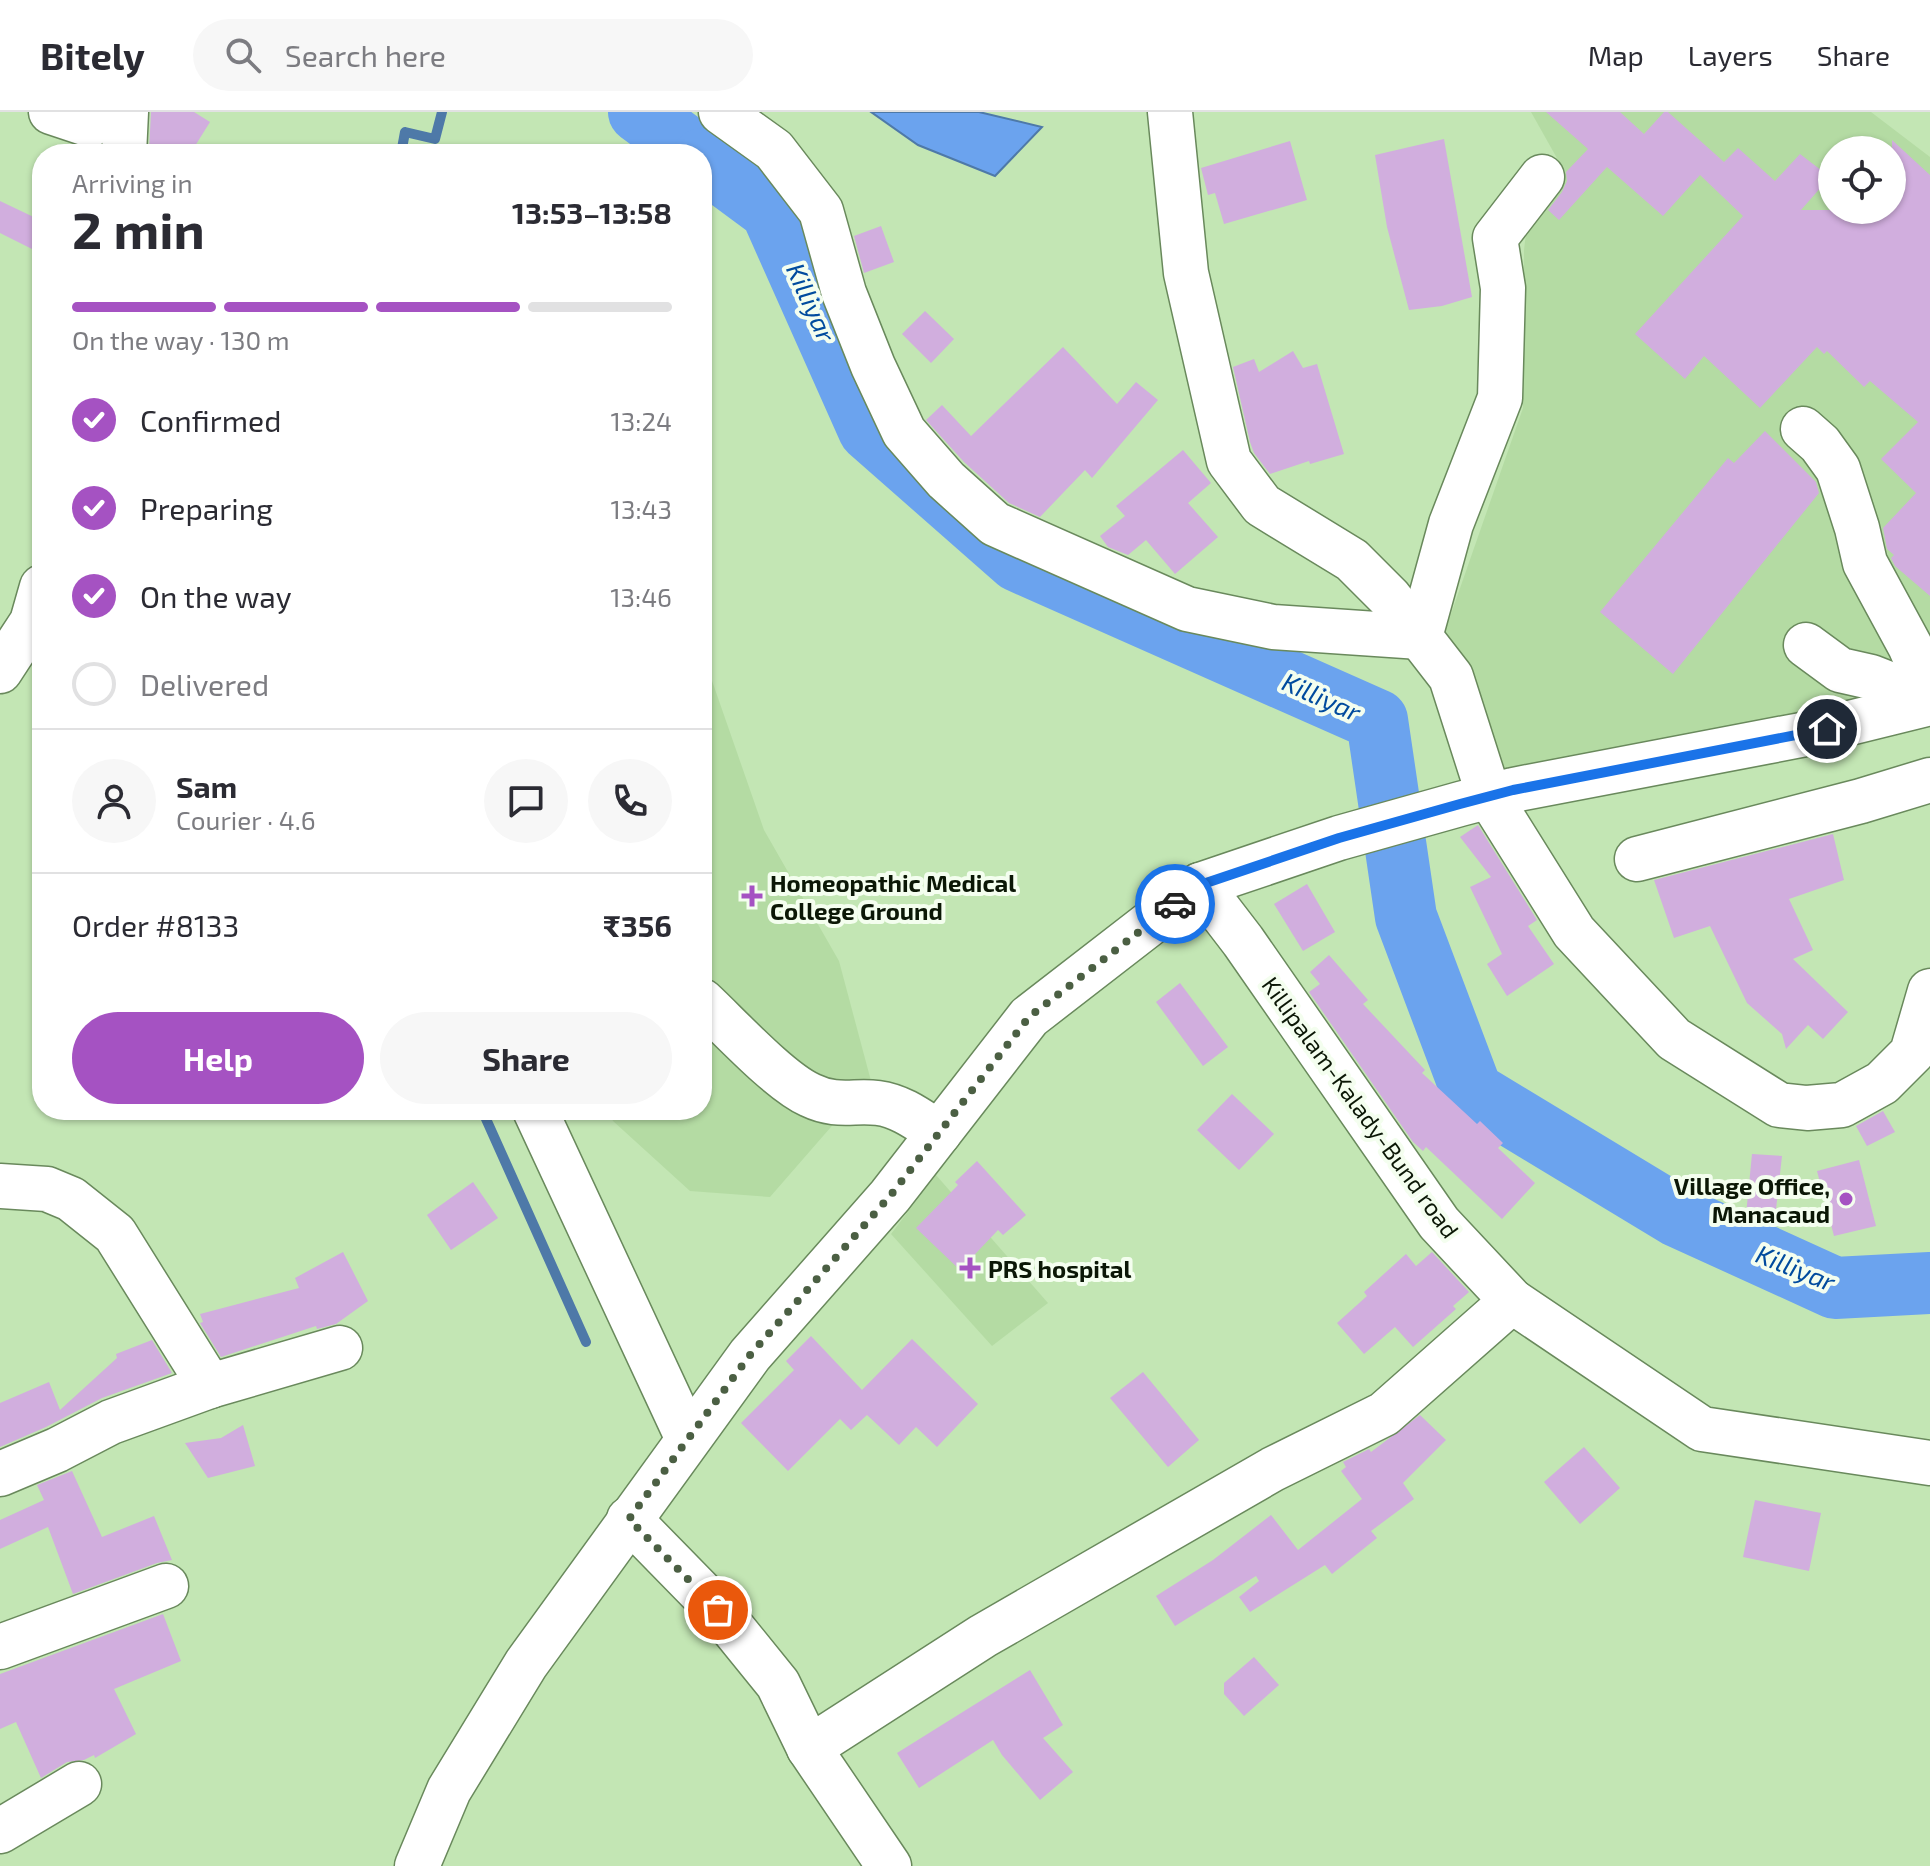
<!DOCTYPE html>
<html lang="en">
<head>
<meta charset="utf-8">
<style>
	:root { --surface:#fff; --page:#f7f7f7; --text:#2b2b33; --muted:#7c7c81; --line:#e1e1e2; --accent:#a552c2 }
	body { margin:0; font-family:"Exo 2",sans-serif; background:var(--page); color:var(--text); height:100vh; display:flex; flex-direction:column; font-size:30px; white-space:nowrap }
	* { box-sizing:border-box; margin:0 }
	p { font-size:26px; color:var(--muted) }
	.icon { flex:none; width:44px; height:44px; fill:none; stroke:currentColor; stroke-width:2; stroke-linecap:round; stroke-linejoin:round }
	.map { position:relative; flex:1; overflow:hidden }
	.panel { position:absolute; left:32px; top:32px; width:680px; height:976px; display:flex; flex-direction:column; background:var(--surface); border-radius:32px; box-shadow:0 2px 6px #0004 }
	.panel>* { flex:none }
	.controls { position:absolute; left:1818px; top:24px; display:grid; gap:16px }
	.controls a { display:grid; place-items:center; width:88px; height:88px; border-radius:50%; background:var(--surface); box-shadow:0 2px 6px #0004; font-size:40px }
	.pin { position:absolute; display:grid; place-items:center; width:68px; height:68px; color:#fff; margin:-34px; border:4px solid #fff; border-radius:50%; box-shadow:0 2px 8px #0007 }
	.courier { position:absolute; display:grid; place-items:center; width:80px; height:80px; margin:-40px; border:6px solid #1a73e8; border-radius:50%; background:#fff; color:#222; box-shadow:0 2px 10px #0007 }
	.head em { font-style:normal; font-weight:700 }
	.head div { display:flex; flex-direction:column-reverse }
	.head { display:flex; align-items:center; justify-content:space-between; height:136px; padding:0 40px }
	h1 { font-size:52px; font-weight:700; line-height:60px }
	.bar { display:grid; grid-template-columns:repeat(4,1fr); gap:12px 8px; align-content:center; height:96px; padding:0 40px }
	.bar i { height:10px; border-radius:6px; background:var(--line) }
	.bar .on { background:var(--accent) }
	.bar p { grid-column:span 4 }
	.line { display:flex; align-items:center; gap:20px; padding:0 40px; border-top:2px solid var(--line) }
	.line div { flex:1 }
	.round { display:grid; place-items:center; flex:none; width:84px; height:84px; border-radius:42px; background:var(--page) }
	ol { padding:0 40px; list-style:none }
	li { display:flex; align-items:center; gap:24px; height:88px }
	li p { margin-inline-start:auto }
	li .icon { padding:8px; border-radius:50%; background:var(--accent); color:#fff; stroke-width:4 }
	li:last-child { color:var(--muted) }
	li i { width:44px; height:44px; border:4px solid var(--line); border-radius:50% }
	.primary-button { display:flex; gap:16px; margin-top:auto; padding:16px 40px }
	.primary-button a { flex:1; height:92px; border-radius:48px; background:var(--accent); color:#fff; font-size:32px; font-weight:700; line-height:92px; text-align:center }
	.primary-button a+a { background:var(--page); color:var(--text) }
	header { display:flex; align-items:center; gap:48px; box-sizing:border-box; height:112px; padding:0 40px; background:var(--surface); border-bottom:2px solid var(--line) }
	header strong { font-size:38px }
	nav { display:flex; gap:44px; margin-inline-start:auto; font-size:28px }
	.search { width:560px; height:72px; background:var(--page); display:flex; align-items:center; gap:20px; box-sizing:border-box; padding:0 28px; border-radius:44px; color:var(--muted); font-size:30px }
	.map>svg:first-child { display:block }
	.built { fill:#b4dba3; fill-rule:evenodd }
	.water { fill:#6ba3ee; stroke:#4e79a8; stroke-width:2 }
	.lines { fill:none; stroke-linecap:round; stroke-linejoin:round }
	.stream { stroke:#4e79a8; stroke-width:10 }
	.river { stroke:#6ba3ee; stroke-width:62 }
	.building { fill:#d1aede }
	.minor-casing { stroke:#69895c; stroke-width:47 }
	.minor { stroke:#fff; stroke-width:44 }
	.done { stroke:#4b5f43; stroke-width:8; stroke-dasharray:0 14.4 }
	.route { stroke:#1a73e8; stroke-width:10 }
	.poi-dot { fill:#a552c2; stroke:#f4feef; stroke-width:3 }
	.labels { text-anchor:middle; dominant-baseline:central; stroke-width:8; stroke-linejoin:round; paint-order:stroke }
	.poi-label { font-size:24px; font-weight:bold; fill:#0b1706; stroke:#f4feef; text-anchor:start }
	.street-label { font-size:24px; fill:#0b1706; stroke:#f4feef }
	.water-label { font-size:26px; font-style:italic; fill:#004b9e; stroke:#f4feef }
</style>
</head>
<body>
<header>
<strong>Bitely</strong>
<div class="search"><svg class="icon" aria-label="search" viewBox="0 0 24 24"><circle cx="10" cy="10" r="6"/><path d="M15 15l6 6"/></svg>Search here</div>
<nav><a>Map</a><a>Layers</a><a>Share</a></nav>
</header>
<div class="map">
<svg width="1930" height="1754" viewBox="0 0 1930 1754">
	<rect width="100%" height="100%" fill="#c3e6b4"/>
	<g class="built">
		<path d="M 1531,0 L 1871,0 L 1930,45 L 1930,573 L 1490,666 L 1472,558 L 1444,522 L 1523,296 L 1524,138 L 1529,95 L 1558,48 ZM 1832,38 L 1892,38 L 1892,98 L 1832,98 Z"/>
		<path d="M 702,540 L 764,718 L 839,849 L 871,969 L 770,1085 L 690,1079 L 613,1009 L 606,998 L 702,998 Z"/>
		<path d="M 936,1063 L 1048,1191 L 992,1234 L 891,1122 Z"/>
	</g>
	<path class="water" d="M 871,0 L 979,0 L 1042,15 L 995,64 L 918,33 Z"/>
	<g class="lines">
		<g class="stream">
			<path d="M 401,42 L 405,20 L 435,27 L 442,0"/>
			<path d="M 482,998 L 586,1230"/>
		</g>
		<g class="river">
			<path d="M 639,0 L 696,42"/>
			<path d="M 702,47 L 771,98 L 869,318 L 1018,449 L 1377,608 L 1406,805 L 1472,980 L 1677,1104 L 1835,1176 L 1930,1171"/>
		</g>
	</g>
	<g class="building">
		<path d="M 151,0 L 194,0 L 210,10 L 190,42 L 154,42 L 149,39 Z"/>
		<path d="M 1546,0 L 1620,0 L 1644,22 L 1664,0 L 1668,0 L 1724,50 L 1738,36 L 1775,69 L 1800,42 L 1830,65 L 1801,98 L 1892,98 L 1892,28 L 1930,63 L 1930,484 L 1895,454 L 1891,446 L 1894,443 L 1887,437 L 1883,416 L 1916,381 L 1881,347 L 1918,310 L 1870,269 L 1864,275 L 1827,239 L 1824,242 L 1817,235 L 1760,296 L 1704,244 L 1685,267 L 1635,222 L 1743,104 L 1700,63 L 1663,104 L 1607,55 L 1559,108 L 1548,98 L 1562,80 L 1567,69 L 1566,60 L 1588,37 Z"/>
		<path d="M 1444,27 L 1472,185 L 1442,194 L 1409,198 L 1387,115 L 1375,43 Z"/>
		<path d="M 1290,29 L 1307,88 L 1224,112 L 1215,81 L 1208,83 L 1201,56 Z"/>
		<path d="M 0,89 L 42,109 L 42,142 L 0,121 Z"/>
		<path d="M 881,114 L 894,150 L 864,161 L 854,124 Z"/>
		<path d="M 925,199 L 954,227 L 931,251 L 902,222 Z"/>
		<path d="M 1063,235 L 1117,292 L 1136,270 L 1158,288 L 1092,366 L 1085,358 L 1040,405 L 1009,391 L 964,350 L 926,308 L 942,293 L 971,324 Z"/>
		<path d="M 1293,239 L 1303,256 L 1317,252 L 1344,342 L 1310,352 L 1309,349 L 1270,362 L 1254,341 L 1250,330 L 1233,255 L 1254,247 L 1259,260 Z"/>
		<path d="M 1765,319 L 1816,370 L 1819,381 L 1673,562 L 1600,500 L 1728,346 L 1734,351 Z"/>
		<path d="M 1183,338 L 1211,371 L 1188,391 L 1218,425 L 1175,462 L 1146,428 L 1128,443 L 1108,435 L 1100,424 L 1125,404 L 1116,394 Z"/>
		<path d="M 1478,713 L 1537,808 L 1528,814 L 1554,852 L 1507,884 L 1487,852 L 1502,842 L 1470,775 L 1491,765 L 1460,725 Z"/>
		<path d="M 1833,722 L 1844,768 L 1789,787 L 1813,838 L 1793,847 L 1848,900 L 1823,927 L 1808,913 L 1786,937 L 1782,922 L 1747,891 L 1710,814 L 1674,826 L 1654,768 Z"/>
		<path d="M 1307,772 L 1335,820 L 1303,839 L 1274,792 Z"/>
		<path d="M 1329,843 L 1368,888 L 1363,892 L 1425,958 L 1422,961 L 1477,1012 L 1480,1009 L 1503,1031 L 1498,1036 L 1535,1071 L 1502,1107 L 1426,1035 L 1423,1039 L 1413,1030 L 1309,880 L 1320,872 L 1310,860 Z"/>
		<path d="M 1180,871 L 1228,935 L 1203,954 L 1156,890 Z"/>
		<path d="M 1232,982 L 1274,1022 L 1239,1058 L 1197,1018 Z"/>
		<path d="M 1883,999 L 1895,1020 L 1867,1034 L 1856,1014 Z"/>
		<path d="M 1752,1042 L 1782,1044 L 1775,1106 L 1746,1103 Z"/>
		<path d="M 1859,1048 L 1876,1114 L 1834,1124 L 1817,1059 Z"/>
		<path d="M 977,1049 L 1026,1103 L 1003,1123 L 998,1118 L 960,1158 L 916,1116 L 958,1073 L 955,1070 Z"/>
		<path d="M 473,1070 L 498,1106 L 451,1138 L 427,1103 Z"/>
		<path d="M 343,1140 L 368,1189 L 336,1212 L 317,1217 L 316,1214 L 221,1245 L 200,1211 L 203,1210 L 200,1202 L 299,1176 L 295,1166 Z"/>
		<path d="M 1432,1140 L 1469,1180 L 1453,1194 L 1456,1197 L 1413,1235 L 1395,1215 L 1364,1242 L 1337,1211 L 1367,1184 L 1364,1180 L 1406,1142 L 1416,1154 Z"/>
		<path d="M 811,1224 L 862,1278 L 912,1227 L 978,1292 L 937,1335 L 916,1315 L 899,1333 L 867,1303 L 851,1318 L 840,1307 L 788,1359 L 741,1311 L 794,1258 L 786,1249 Z"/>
		<path d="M 152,1228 L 172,1261 L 102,1286 L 46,1315 L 0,1335 L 0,1291 L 49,1270 L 60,1298 L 117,1246 L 116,1242 Z"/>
		<path d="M 1143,1260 L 1199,1328 L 1168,1355 L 1110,1286 Z"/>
		<path d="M 1420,1303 L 1446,1328 L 1403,1371 L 1414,1387 L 1371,1419 L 1377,1426 L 1332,1462 L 1325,1453 L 1250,1500 L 1239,1485 L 1259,1469 L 1256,1464 L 1175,1514 L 1156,1484 L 1213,1448 L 1271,1403 L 1298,1438 L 1362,1387 L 1341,1359 L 1346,1355 L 1343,1350 L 1369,1337 L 1371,1340 Z"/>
		<path d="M 243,1313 L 255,1354 L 208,1366 L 185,1331 L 221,1326 Z"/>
		<path d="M 1584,1335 L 1620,1376 L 1580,1412 L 1544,1370 Z"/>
		<path d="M 72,1359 L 102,1425 L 154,1404 L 172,1448 L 157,1451 L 73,1482 L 48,1415 L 0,1437 L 0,1408 L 44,1388 L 37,1373 Z"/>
		<path d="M 1755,1388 L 1821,1401 L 1809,1459 L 1743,1445 Z"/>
		<path d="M 163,1502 L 181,1549 L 114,1577 L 136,1622 L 95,1646 L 94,1643 L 84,1648 L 67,1650 L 41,1666 L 16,1610 L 0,1617 L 0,1562 Z"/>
		<path d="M 1254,1545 L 1279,1573 L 1244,1604 L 1224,1582 L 1224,1571 Z"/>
		<path d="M 1030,1558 L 1063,1613 L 1043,1626 L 1073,1660 L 1040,1688 L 1002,1643 L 993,1628 L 919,1676 L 897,1641 Z"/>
	</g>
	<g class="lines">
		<defs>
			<g id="minor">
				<path d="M 51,0 L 90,13"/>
				<path d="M 721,0 L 774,38 L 821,99 L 844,181 L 873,254 L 904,320 L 946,368 L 995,412 L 1187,497 L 1273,515 L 1420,525 L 1451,412 L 1500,286 L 1503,176 L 1495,126 L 1542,65"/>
				<path d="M 1170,0 L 1186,161 L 1229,349 L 1262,393 L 1352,448 L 1389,485 L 1451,565 L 1489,684 L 1574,820 L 1674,927 L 1779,993 L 1807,996 L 1842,993 L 1882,971 L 1912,941 L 1930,879"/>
				<path d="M 124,42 L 126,0"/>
				<path d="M 1803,317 L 1820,332 L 1838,357 L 1857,416 L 1865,451 L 1910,534 L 1930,580"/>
				<path d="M 1806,533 L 1840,558 L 1871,565 L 1930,588"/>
				<path d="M 0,559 L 32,510 L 42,475"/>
				<path d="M 1637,747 L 1861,689 L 1930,668"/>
				<path d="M 1200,773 L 1243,829 L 1439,1111 L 1512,1189 L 1702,1317 L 1930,1351"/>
				<path d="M 702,889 C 729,914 779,969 810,983 C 837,996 853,988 878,991 C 901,994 919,1008 939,1021"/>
				<path d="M 535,998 L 688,1327"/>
				<path d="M 0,1074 L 47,1077 L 71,1087 L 115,1122 L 210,1274"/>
				<path d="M 0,1362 L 57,1338 L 111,1310 L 210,1274 L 340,1236"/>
				<path d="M 629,1407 L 718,1498 L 778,1572 L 809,1636 L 889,1754"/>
				<path d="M 0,1535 L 166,1474"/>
				<path d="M 809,1636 L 983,1524 L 1273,1357 L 1384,1302 L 1512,1189"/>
				<path d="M 0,1719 L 79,1672"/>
				<path d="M 417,1754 L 449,1678 L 526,1552 L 750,1243 L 890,1084 L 1029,905 L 1184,785 L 1200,773 L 1339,726 L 1460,692 L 1513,678 L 1801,623 L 1930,591"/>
			</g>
		</defs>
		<use href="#minor" class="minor-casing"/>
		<use href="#minor" class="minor"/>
	</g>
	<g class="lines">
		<path class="done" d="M 718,1498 L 629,1407 L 750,1243 L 890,1084 L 1029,905 L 1175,792"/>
		<path class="route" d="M 1175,792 L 1200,773 L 1339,726 L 1460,692 L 1513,678 L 1827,617"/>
	</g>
	<g class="poi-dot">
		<path d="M748 772h8v8h8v8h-8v8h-8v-8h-8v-8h8z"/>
		<circle cx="1846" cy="1087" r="8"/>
		<path d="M966 1144h8v8h8v8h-8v8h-8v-8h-8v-8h8z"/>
	</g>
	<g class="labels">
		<g class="poi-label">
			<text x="770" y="770">Homeopathic Medical<tspan x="770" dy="28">College Ground</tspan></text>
			<text x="1830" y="1073" text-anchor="end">Village Office,<tspan x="1830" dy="28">Manacaud</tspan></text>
			<text x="988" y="1156">PRS hospital</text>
		</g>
		<g class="street-label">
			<text transform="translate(1361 995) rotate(54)">Killipalam-Kalady-Bund road</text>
		</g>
		<g class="water-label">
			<text transform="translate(812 190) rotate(66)">Killiyar</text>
			<text transform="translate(1322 584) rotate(24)">Killiyar</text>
			<text transform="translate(1796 1155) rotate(22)">Killiyar</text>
		</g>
	</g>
</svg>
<div class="controls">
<a><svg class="icon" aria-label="locate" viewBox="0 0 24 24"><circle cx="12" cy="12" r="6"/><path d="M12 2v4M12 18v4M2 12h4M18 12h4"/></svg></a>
</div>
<div class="pin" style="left:718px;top:1498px;background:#ea580c"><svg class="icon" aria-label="bag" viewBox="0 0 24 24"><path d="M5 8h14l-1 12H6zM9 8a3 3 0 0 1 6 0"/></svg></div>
<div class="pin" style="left:1827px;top:617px;background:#1f2937"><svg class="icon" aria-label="home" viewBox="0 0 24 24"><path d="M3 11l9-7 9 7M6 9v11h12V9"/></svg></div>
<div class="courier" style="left:1175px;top:792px"><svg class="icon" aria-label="car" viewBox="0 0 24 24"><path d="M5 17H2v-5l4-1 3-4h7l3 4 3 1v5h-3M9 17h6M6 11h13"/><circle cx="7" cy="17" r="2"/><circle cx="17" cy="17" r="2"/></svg></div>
<section class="panel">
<div class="head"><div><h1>2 min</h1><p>Arriving in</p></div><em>13:53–13:58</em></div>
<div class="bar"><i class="on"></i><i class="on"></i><i class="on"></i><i></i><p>On the way · 130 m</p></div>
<ol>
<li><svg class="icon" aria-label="check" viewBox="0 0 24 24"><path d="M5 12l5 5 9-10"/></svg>Confirmed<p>13:24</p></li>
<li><svg class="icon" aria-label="check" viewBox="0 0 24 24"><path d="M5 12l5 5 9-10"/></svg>Preparing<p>13:43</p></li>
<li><svg class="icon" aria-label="check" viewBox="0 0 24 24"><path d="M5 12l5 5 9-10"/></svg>On the way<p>13:46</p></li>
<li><i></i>Delivered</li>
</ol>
<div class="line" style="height:144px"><a class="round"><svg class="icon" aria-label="person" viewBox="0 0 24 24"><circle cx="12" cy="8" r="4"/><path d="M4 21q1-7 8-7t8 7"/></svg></a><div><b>Sam</b><p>Courier · 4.6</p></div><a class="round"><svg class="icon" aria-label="chat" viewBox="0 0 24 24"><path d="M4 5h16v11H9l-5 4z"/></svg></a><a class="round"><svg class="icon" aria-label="phone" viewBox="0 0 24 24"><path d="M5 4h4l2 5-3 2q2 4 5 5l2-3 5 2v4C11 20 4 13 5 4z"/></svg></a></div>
<div class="line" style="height:104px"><div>Order #8133</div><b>₹356</b></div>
<div class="primary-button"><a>Help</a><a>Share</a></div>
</section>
</div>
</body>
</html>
